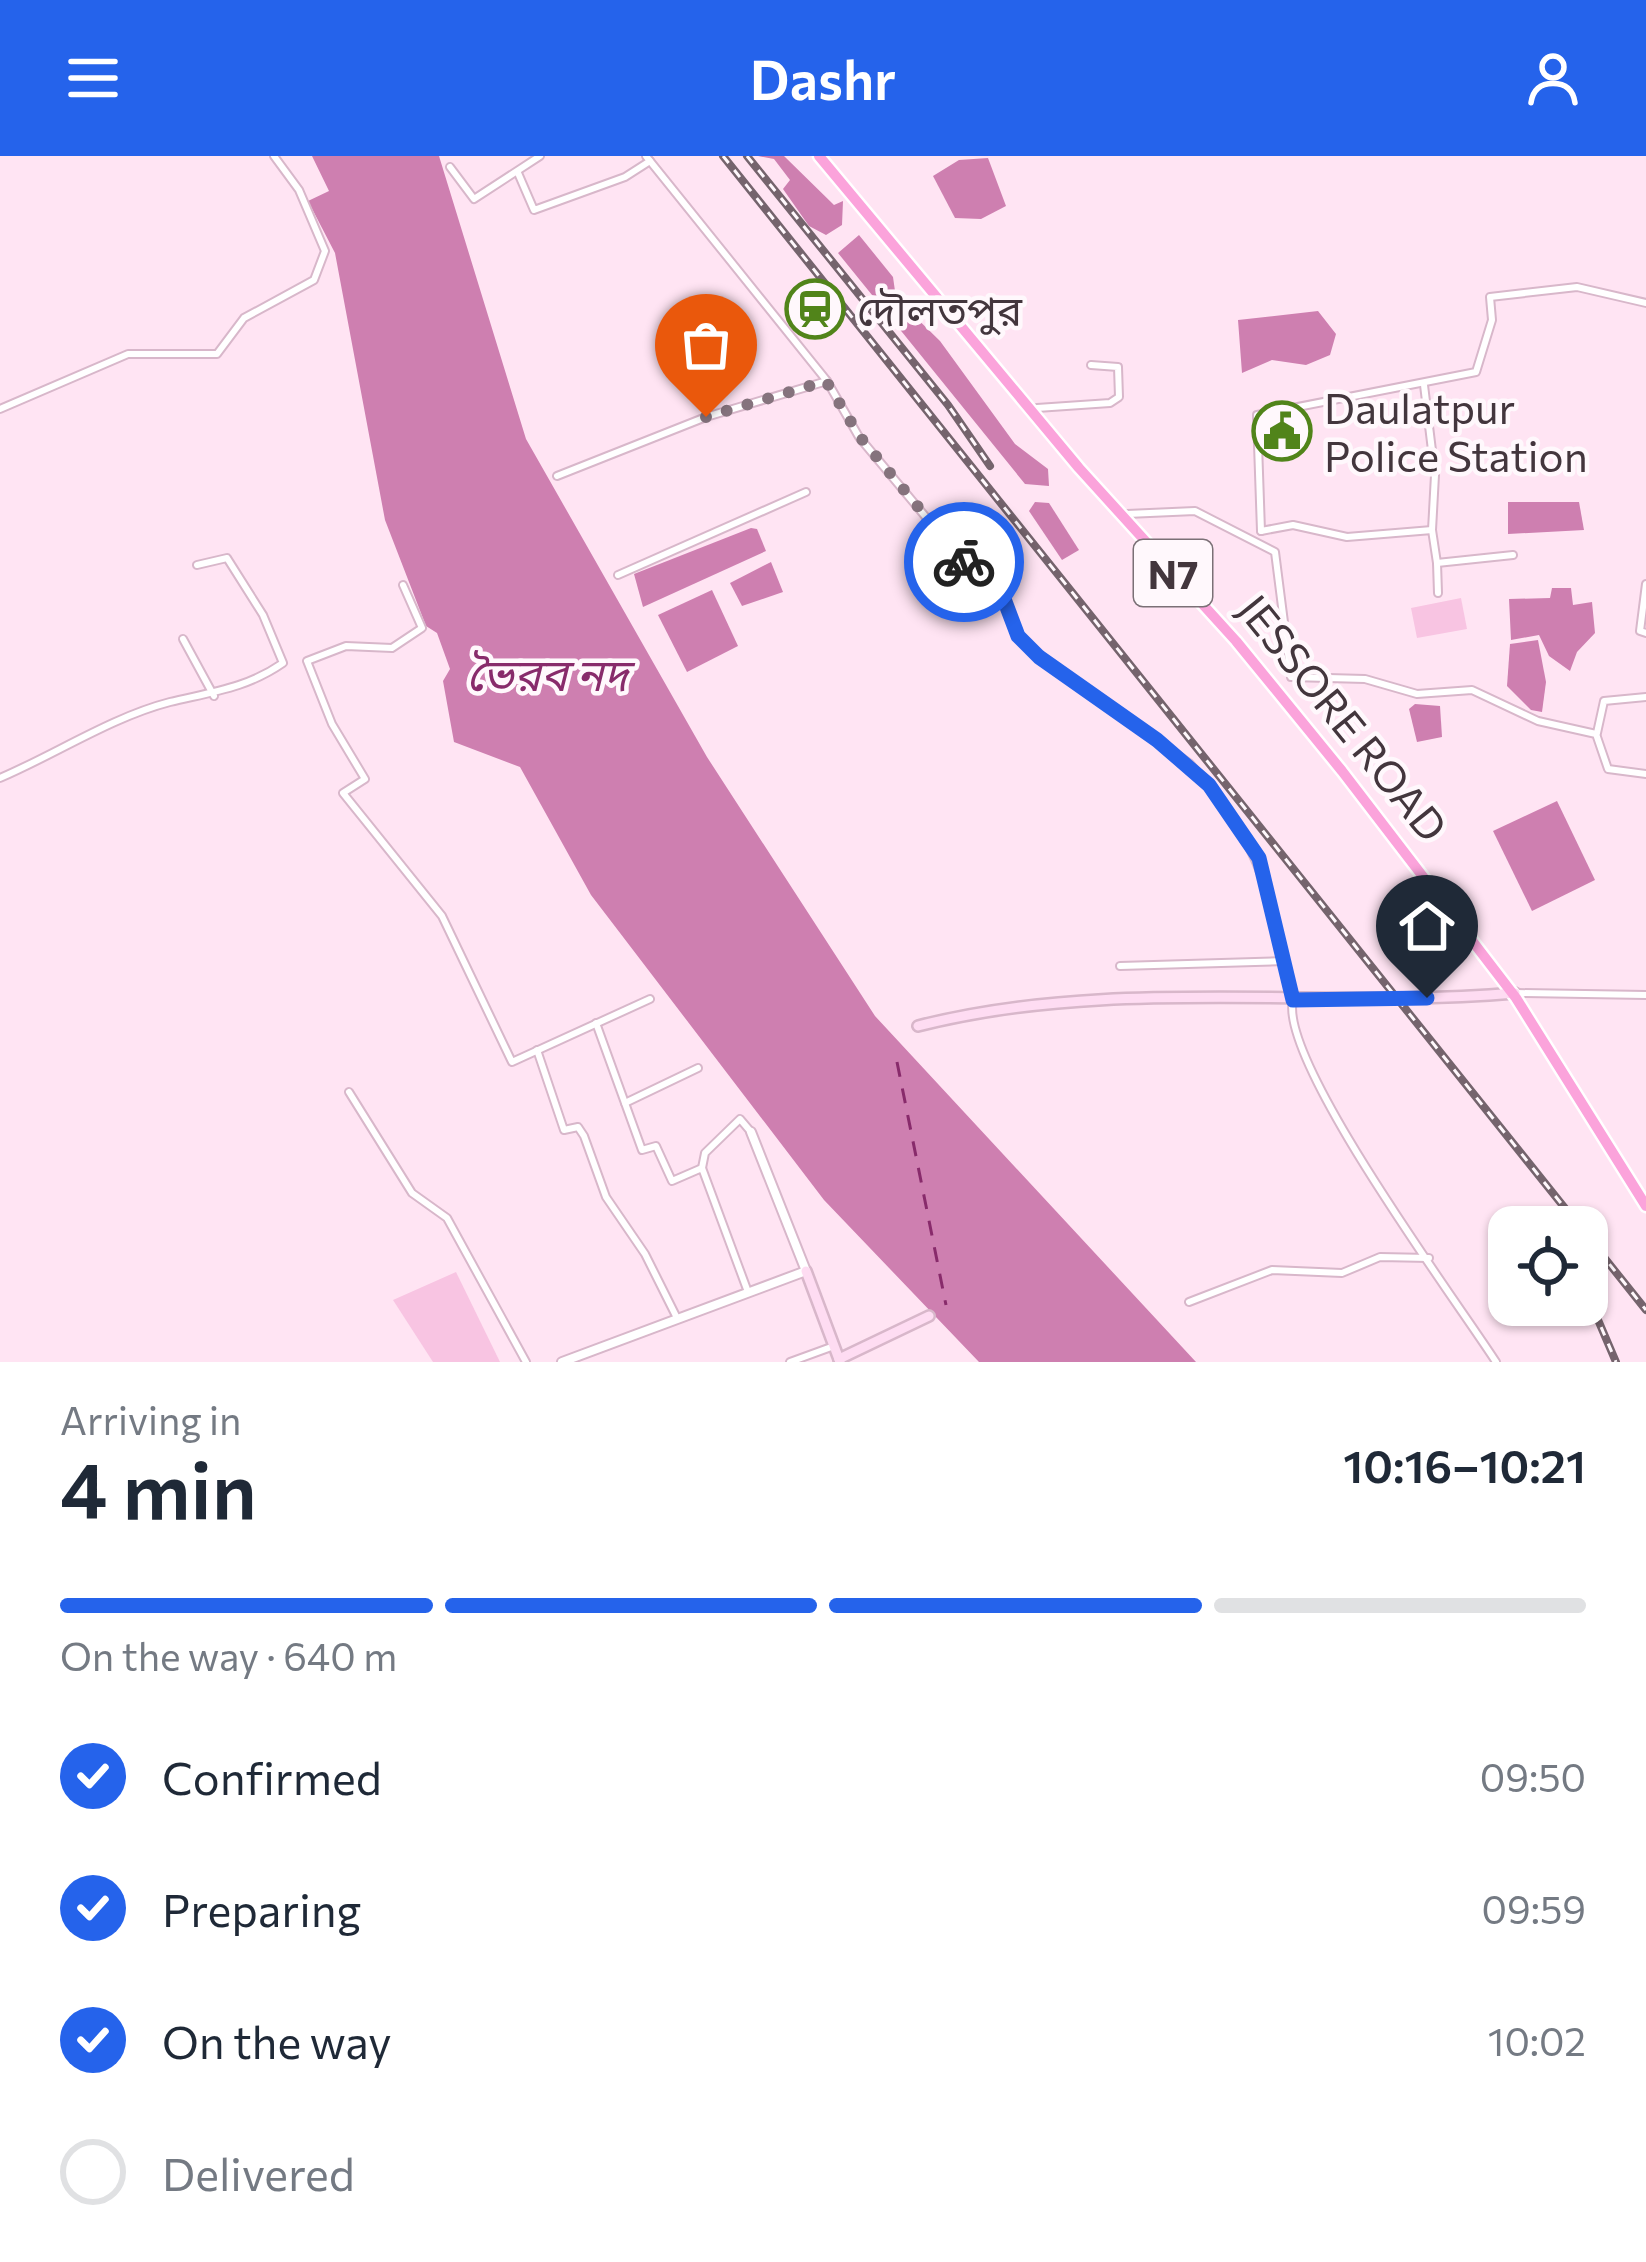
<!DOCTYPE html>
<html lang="en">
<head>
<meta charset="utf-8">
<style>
	:root { --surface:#fff; --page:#f6f6f7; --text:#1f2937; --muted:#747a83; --line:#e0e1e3; --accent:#2563eb }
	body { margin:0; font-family:Commissioner,"Noto Sans Bengali",sans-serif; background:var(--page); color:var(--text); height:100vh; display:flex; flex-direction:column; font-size:45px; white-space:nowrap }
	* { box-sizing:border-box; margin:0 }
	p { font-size:39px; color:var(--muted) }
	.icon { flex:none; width:66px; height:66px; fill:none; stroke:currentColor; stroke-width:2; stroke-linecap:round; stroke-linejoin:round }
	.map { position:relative; height:1206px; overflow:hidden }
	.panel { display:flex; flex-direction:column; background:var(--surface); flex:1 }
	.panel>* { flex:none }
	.tools { position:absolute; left:1488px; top:1050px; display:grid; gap:24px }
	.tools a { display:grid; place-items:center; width:120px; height:120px; border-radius:24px; background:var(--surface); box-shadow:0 3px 9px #0004; font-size:60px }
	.pin { position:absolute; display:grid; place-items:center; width:102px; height:102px; color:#fff; margin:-123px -51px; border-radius:50% 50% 50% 0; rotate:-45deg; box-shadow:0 0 12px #0007 }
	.pin .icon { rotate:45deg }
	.courier { position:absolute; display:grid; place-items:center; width:120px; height:120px; margin:-60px; border:9px solid #2563eb; border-radius:50%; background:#fff; color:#222; box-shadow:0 3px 15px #0007 }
	.overview em { font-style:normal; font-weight:600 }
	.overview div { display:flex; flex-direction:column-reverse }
	.overview { display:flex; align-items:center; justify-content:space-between; height:204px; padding:0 60px }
	h1 { font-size:78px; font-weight:600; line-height:90px }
	.bar { display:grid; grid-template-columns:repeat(4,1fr); gap:18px 12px; align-content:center; height:144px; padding:0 60px }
	.bar i { height:15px; border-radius:9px; background:var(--line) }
	.bar .active { background:var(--accent) }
	.bar p { grid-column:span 4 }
	ol { padding:0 60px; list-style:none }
	li { display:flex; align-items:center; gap:36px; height:132px }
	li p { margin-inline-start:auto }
	li .icon { padding:12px; border-radius:50%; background:var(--accent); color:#fff; stroke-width:4 }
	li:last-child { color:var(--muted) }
	li i { width:66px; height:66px; border:6px solid var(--line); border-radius:50% }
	header { display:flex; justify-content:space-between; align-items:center; height:156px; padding:0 60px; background:var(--accent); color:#fff; font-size:54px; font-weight:600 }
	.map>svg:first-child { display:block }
	.green { fill:#f8c4e2 }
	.water { fill:#ce7fb0 }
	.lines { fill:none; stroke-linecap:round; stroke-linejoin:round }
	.ferry { stroke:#882b6b; stroke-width:3; stroke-dasharray:15 12; stroke-linecap:butt }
	.minor-casing { stroke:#d8b7ca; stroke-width:10 }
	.tertiary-casing { stroke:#d8b7ca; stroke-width:12 }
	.secondary-casing { stroke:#d8b7ca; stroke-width:14 }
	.trunk-casing { stroke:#fff; stroke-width:15 }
	.minor { stroke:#fff; stroke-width:6 }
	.tertiary { stroke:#fff; stroke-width:8 }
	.secondary { stroke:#fedcf2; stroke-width:9 }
	.trunk { stroke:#fba3db; stroke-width:10 }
	.rail-casing { stroke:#75646d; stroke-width:8 }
	.rail { stroke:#fff8fc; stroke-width:3; stroke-dasharray:9; stroke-linecap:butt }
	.done { stroke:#85737d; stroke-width:12; stroke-dasharray:0 21.6 }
	.route { stroke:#2563eb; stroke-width:15 }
	.labels { text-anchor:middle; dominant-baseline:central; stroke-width:9; stroke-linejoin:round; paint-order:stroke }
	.shield { fill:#fff8fc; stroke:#7b7076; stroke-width:3 }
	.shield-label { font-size:39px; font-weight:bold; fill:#43363d }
	.poi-label { font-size:42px; fill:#43363d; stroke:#fff8fc; text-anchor:start }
	.street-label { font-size:42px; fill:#43363d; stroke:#fff8fc }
	.water-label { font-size:45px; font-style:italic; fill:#882b6b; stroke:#fff8fc }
</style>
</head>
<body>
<header><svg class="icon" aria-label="menu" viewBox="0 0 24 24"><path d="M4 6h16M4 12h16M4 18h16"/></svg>Dashr<svg class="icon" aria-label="person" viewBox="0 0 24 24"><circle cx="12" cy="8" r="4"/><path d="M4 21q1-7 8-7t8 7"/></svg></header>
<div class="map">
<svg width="1646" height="1206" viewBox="0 0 1646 1206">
	<rect width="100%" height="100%" fill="#ffe4f3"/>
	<g class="green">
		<path d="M 1461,442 L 1467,473 L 1417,482 L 1411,452 Z"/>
		<path d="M 456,1116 L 500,1206 L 433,1206 L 393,1144 Z"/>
	</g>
	<g class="water">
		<path d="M 312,0 L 439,0 L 526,283 L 707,601 L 875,860 L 1196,1206 L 979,1206 L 824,1044 L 591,739 L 520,611 L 454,586 L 443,525 L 450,513 L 437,477 L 426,470 L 385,364 L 335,97 L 308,45 L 329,35 Z"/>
		<path d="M 758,0 L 784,0 L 834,49 L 843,45 L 842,69 L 826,79 L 809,70 L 783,33 L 790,24 L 774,3 Z"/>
		<path d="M 988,2 L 1006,50 L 981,63 L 955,62 L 933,20 L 959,4 Z"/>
		<path d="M 859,79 L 893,121 L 896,142 L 940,185 L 1015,288 L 1048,313 L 1049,330 L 1025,328 L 838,97 Z"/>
		<path d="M 1318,155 L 1336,178 L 1330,199 L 1306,209 L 1272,204 L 1242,217 L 1238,164 Z"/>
		<path d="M 1035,346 L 1049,347 L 1079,394 L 1062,404 L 1029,355 Z"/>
		<path d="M 1508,346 L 1579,346 L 1584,374 L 1508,378 Z"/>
		<path d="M 751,372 L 757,373 L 766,395 L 643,451 L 634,418 Z"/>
		<path d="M 771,406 L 783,436 L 742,450 L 730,427 Z"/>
		<path d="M 1552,432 L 1571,432 L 1573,449 L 1592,446 L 1595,477 L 1577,496 L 1570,515 L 1549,500 L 1539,479 L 1511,484 L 1509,443 L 1550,442 Z"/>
		<path d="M 712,434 L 738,490 L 687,516 L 658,459 Z"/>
		<path d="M 1538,484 L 1546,526 L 1542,556 L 1531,554 L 1507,530 L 1510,488 Z"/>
		<path d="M 1415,548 L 1440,550 L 1442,581 L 1417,586 L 1409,553 Z"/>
		<path d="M 1557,645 L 1595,724 L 1532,755 L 1493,675 Z"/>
	</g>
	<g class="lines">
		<path class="ferry" d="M 897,906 L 946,1149"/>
		<defs>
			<g id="minor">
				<path d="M 646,0 L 827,225 L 859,281 L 965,408 L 1004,443 L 1018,480 L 1039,501 L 1189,607 C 1264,687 1270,742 1293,844 C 1278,904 1456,1144 1496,1206"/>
				<path d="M 450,11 L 474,43 L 540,0"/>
				<path d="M 518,17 L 534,54 L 625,21 L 650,5"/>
				<path d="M 1424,229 L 1435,319 L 1432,374"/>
				<path d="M 1037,252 L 1110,247 L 1119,241 L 1118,211 L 1091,209"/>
				<path d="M 0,253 L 128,198 L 217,198 L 244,162 L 314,124 L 325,95 L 299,34 L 274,0"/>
				<path d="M 557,320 L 706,261 L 827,225"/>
				<path d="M 1127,358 L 1195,355 L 1275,396 L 1291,521 L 1365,523 L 1417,538 L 1472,534 L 1538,565 L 1596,578 L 1608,613 L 1646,618"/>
				<path d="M 1261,375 L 1257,259 L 1476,216 L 1492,164 L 1490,141 L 1577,131 L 1646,147"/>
				<path d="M 1261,375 L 1293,369 L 1347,381 L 1432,374 L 1437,407 L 1513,399"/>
				<path d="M 1437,407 L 1438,437"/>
				<path d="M 618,419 L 806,336"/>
				<path d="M 1646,428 L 1640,475 L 1646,477"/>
				<path d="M 403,429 L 422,472 L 392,492 L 346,490 L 307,505 L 332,568 L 365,623 L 343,637 L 442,760 L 512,906 L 650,843"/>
				<path d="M 183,483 L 214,540"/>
				<path d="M 1597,577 L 1604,545 L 1646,541"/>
				<path d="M 0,622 C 56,598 112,561 170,546 C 212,536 247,532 283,507 L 263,459 L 227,402 L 197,409"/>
				<path d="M 1120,810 L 1285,805"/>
				<path d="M 1516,837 L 1646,839"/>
				<path d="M 596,867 L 642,994 L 656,990 L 672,1025 L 702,1012 L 748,1136"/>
				<path d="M 537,894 L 564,974 L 578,971 L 584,980 L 606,1041 L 645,1098 L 676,1160"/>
				<path d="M 349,936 L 412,1037 L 447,1062 L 526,1206"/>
				<path d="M 625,947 L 698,912"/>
				<path d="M 702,1012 L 705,997 L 740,963 L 751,976"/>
				<path d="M 1189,1146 L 1272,1114 L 1342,1117 L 1380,1101 L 1429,1102"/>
				<path d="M 790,1206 L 834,1190"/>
			</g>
			<path id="tertiary" d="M 562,1206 L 806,1115 L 751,976"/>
			<g id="secondary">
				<path d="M 918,870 C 1113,820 1317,854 1515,837"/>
				<path d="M 806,1115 L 840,1206"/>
				<path d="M 839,1203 L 929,1160"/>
			</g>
			<path id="trunk" d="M 819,0 L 1079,312 L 1236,485 L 1342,615 L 1516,842 L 1646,1050"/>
		</defs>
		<use href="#minor" class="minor-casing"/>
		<use href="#tertiary" class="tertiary-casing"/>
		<use href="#secondary" class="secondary-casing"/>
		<use href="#trunk" class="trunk-casing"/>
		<use href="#minor" class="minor"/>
		<use href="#tertiary" class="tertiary"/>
		<use href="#secondary" class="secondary"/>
		<use href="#trunk" class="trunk"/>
		<defs>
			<g id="rail">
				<path d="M 723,0 L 1580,1071"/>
				<path d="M 747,0 L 948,249 L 990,310"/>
				<path d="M 1587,1080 L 1646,1154"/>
				<path d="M 1587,1138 L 1616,1206"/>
			</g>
		</defs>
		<use href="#rail" class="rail-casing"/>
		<use href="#rail" class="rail"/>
	</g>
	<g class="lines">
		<path class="done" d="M 706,261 L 826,225 L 860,281 L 964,406"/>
		<path class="route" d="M 964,406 L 1004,443 L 1018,480 L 1039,501 L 1157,584 L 1209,629 L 1259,702 L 1293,844 L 1427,842"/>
	</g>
	<defs>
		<symbol id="station-ring" viewBox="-11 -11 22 22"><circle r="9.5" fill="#fff8fc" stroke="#51841a" stroke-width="1.5"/><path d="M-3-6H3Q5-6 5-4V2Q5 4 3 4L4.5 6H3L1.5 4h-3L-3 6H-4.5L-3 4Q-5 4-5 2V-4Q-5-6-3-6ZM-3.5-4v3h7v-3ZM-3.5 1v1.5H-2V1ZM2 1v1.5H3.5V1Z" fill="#51841a"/></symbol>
		<symbol id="civic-ring" viewBox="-11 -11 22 22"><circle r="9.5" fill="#fff8fc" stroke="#51841a" stroke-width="1.5"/><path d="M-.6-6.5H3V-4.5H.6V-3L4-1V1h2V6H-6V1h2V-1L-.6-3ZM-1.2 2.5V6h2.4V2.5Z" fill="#51841a"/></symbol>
	</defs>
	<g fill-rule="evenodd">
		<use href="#station-ring" x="782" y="120" width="66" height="66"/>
		<use href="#civic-ring" x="1249" y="242" width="66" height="66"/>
	</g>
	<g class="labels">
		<rect class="shield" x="1134" y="384" width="78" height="66" rx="9"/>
		<g class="shield-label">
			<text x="1173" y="417">N7</text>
		</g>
		<g class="poi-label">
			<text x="857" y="153">দৌলতপুর</text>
			<text x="1324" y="251">Daulatpur<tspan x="1324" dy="48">Police Station</tspan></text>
		</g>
		<g class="street-label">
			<text transform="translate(1344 561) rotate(51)">JESSORE ROAD</text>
		</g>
		<g class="water-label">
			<text x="547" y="516">ভৈরব নদ</text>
		</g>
	</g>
</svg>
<div class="tools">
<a><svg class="icon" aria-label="locate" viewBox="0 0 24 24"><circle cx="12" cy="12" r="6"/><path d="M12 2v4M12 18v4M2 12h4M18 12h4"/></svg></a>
</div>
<div class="pin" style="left:706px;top:261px;background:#ea580c"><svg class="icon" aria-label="bag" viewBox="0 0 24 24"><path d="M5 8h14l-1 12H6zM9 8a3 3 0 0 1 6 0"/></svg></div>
<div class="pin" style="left:1427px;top:842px;background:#1f2937"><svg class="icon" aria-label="home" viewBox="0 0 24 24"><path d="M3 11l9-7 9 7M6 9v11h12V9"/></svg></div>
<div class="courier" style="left:964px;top:406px"><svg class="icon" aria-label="bike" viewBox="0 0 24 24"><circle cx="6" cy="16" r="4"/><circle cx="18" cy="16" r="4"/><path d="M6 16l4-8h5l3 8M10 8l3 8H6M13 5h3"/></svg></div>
</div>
<section class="panel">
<div class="overview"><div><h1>4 min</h1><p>Arriving in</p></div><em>10:16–10:21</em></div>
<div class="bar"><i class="active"></i><i class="active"></i><i class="active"></i><i></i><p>On the way · 640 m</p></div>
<ol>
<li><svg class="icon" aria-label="check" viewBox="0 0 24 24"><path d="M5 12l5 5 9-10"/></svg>Confirmed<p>09:50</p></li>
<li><svg class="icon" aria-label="check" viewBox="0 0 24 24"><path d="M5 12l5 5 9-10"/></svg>Preparing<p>09:59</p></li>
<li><svg class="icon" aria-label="check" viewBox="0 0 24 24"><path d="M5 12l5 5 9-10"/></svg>On the way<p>10:02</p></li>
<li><i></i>Delivered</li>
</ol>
</section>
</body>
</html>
